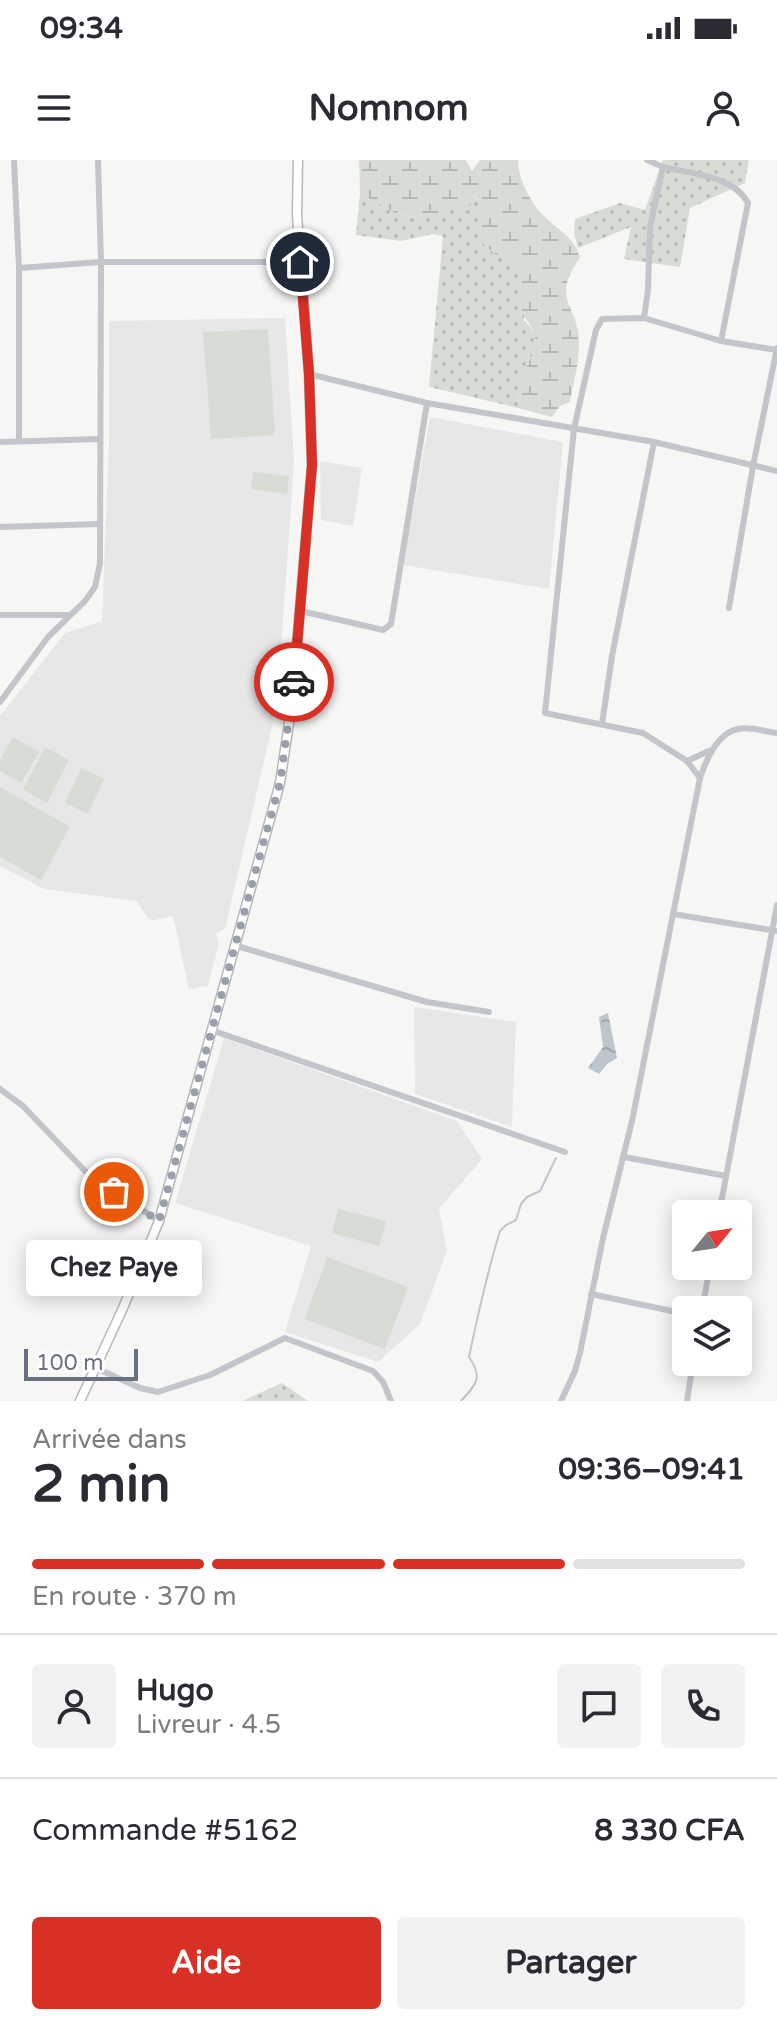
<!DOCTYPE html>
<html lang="fr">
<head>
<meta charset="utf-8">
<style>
	:root { --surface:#fff; --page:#f2f2f3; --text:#2b2b33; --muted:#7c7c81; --line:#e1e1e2; --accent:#d93025 }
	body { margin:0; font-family:"Varela Round",sans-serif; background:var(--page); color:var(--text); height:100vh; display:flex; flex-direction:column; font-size:30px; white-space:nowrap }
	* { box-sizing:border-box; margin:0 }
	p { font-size:26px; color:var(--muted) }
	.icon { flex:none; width:44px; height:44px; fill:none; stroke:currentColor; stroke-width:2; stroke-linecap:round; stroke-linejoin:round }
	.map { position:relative; height:1241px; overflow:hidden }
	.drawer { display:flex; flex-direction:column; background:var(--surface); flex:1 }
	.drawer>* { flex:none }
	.needle { width:52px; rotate:60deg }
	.fabs { position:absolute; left:672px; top:1040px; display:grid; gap:16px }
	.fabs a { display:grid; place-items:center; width:80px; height:80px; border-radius:8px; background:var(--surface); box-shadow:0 4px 20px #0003; font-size:40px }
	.scale { position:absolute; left:24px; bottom:20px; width:114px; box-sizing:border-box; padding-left:8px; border:4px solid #677183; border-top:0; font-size:22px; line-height:28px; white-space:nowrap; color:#677183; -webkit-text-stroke:6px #fff; paint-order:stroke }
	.pin { position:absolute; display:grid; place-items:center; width:68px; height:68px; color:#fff; margin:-34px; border:4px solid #fff; border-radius:50%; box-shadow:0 2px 8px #0007 }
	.courier { position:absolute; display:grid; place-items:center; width:80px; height:80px; margin:-40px; border:6px solid #d93025; border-radius:50%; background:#fff; color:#222; box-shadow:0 2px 10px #0007 }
	.bubble { position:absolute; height:56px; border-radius:8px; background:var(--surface); box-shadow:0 4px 20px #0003; font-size:26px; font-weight:800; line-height:56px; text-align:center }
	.headline em { font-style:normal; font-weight:800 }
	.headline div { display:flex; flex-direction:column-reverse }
	.headline { display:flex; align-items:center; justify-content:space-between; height:136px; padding:0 32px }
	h1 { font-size:52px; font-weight:800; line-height:60px }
	.bar { display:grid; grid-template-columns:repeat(4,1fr); gap:12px 8px; align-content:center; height:96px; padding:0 32px }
	.bar i { height:10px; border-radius:6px; background:var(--line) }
	.bar .active { background:var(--accent) }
	.bar p { grid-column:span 4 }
	.line { display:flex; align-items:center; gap:20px; padding:0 32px; border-top:2px solid var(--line) }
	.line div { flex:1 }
	.round { display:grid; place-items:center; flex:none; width:84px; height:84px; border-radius:8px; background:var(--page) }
	.primary-button { display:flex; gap:16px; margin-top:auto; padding:16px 32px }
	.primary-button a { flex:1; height:92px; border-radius:8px; background:var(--accent); color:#fff; font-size:32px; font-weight:800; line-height:92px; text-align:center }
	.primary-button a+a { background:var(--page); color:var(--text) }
	.status { display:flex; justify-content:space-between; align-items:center; height:56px; padding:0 40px; background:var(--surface); direction:ltr }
	.status svg { height:22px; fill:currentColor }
	header { display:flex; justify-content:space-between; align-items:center; height:104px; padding:0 32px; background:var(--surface); font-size:36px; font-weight:800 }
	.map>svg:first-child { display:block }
	.built { fill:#e7e7e7 }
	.grass { fill:url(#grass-dots) }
	.wetland { fill:url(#wetland-marsh) }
	.park { fill:#d7ddd5 }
	.water { fill:url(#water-ripples) }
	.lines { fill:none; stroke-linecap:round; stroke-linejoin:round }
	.stream { stroke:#bec6cd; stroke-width:2 }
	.secondary-casing { stroke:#b5b8bd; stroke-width:11 }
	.minor { stroke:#c2c5c9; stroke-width:6 }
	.secondary { stroke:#fff; stroke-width:8 }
	.done { stroke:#99a0ab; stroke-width:8; stroke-dasharray:0 14.4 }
	.route { stroke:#d93025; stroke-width:10 }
</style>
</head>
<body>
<div class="status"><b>09:34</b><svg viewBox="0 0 49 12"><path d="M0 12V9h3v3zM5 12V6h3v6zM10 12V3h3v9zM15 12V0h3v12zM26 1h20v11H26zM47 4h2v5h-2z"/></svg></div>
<header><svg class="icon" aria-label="menu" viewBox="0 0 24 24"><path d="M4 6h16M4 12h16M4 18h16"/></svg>Nomnom<svg class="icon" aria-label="person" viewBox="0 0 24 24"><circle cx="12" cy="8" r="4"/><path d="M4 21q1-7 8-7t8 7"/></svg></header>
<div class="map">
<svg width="777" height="1241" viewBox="0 0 777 1241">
	<defs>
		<pattern id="grass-dots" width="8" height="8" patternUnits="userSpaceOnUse" patternTransform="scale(2)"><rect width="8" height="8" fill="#d7ddd5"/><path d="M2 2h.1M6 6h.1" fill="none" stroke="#b2b8b2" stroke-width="1.8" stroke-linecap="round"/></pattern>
		<pattern id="wetland-marsh" width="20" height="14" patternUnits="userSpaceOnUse" patternTransform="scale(2)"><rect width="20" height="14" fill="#d7ddd5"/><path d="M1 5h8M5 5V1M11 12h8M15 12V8" fill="none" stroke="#b2b8b2"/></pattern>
		<pattern id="water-ripples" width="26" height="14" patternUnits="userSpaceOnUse" patternTransform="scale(2)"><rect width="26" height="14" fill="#bec6cd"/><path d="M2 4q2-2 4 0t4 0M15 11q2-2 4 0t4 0" fill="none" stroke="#9ea5ac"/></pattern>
	</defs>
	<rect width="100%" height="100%" fill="#f6f7f4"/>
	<g class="built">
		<path d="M 285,158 L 294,303 L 277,545 L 225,769 L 216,773 L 219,784 L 208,826 L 189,829 L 173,756 L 150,761 L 136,741 L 44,729 L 0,706 L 0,556 L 65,473 L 102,461 L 109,280 L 109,161 Z"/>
		<path d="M 430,257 L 563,282 L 549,429 L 403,405 Z"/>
		<path d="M 320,301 L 362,308 L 353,366 L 321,360 Z"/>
		<path d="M 414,847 L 516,862 L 512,967 L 415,934 Z"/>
		<path d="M 224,878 L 457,961 L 482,999 L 439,1049 L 447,1091 L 420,1164 L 378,1202 L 285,1172 L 311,1086 L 175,1043 Z"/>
	</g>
	<g class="grass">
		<path d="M 663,0 L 749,0 L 745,23 L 690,48 L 680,107 L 624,99 L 631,67 L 578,88 L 574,73 L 575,59 L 620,43 L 645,50 Z"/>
		<path d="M 360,33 L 393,52 L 420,60 L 473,36 L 482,42 L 482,82 L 495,94 L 519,104 L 525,131 L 524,160 L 535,172 L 535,190 L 519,221 L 518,248 L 429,227 L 443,76 L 433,74 L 401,81 L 356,75 Z"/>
		<path d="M 282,1223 L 308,1241 L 242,1241 Z"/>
	</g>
	<path class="wetland" d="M 359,0 L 466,0 L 472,11 L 480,0 L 518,0 C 517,17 532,45 544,56 C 557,69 577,80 580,98 C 548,142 581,145 579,186 C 579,204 573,223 570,242 L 560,246 L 552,257 L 518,248 L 519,221 L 535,190 L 535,172 L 518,148 L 524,131 L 519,104 L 495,94 L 482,82 L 482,42 L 474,36 L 467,52 L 449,48 L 421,60 L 393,52 L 360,33 Z"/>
	<g class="park">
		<path d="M 268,169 L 275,275 L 211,279 L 203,172 Z"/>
		<path d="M 253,312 L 289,316 L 287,334 L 251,329 Z"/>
		<path d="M 13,577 L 39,592 L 21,623 L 0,611 L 0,600 Z"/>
		<path d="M 45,587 L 69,600 L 47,643 L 23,630 Z"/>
		<path d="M 81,608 L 104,619 L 88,654 L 65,643 Z"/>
		<path d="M 0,627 L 70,667 L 41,720 L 0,697 Z"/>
		<path d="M 338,1049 L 386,1061 L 379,1086 L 332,1073 Z"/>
		<path d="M 327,1097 L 408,1127 L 385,1189 L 305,1159 Z"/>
	</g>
	<path class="water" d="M 608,853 L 617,898 L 607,904 L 599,914 L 588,908 L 603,887 L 599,857 Z"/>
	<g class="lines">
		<path class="stream" d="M 461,1241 C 477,1224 483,1217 469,1197 C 478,1154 487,1113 500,1071 L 506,1065 L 516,1060 L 521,1044 L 527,1037 L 540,1031 L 556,998"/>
		<defs>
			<path id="secondary" d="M 80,1241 L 123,1148 L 159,1061 L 280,623 L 292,543 L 312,305 L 309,214 L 297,55 L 298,0"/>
		</defs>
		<use href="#secondary" class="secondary-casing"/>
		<g class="minor">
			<path d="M 14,0 L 19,108 L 19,281"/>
			<path d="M 663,7 C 692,14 733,15 748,43 L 721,181"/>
			<path d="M 19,108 L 101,102 L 300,102"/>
			<path d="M 644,158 L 648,130 L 650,67 L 663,7 L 647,0"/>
			<path d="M 309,214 L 427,243 L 654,282 L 777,311"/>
			<path d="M 0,282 L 100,279"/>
			<path d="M 0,367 L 100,364"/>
			<path d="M 729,448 L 753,306 L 777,188"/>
			<path d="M 301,451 L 383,470 L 391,464 L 427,243"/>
			<path d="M 0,455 L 69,455"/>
			<path d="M 0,542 L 48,477 L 85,441 L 95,427 L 100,403 L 101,102 L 98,0"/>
			<path d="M 602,564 L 612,496 L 654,282"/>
			<path d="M 687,601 L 709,591"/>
			<path d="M 700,618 L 687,601 L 643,573 L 545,553 L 574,269 L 596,170 L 602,159 L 644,158 L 721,181 L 777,190"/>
			<path d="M 673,754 L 777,771"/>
			<path d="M 234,788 L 240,787 L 427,842 L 489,852"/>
			<path d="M 211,870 L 565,992"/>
			<path d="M 0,929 L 23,946 L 87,1013 L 159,1061"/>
			<path d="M 624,997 L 726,1016"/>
			<path d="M 719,1054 L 777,745"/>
			<path d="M 591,1134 L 686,1154"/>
			<path d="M 702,1150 L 710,1106"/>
			<path d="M 96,1208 L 140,1228 L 158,1232 L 210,1215 L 285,1178 L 373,1211 L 383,1222 L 391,1241"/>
			<path d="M 561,1241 L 575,1211 L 580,1193 L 603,1078 L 632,961 L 700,618 C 706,600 717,573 738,569 C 750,566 765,572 777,573"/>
			<path d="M 687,1241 L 693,1202"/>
		</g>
		<use href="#secondary" class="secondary"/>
	</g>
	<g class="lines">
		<path class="done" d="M 114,1032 L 159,1061 L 280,623 L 294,522"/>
		<path class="route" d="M 294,522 L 312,305 L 309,214 L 300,102"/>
	</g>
</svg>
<div class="fabs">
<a><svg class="needle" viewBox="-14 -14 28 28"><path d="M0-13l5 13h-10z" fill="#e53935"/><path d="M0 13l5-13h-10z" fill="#7c7c81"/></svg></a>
<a><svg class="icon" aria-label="layers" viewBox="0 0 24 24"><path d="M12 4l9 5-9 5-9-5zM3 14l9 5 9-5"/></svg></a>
</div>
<div class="scale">100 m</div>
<div class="pin" style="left:114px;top:1032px;background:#ea580c"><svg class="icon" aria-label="bag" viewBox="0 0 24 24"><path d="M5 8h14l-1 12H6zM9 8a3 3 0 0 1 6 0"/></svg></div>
<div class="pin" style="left:300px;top:102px;background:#1f2937"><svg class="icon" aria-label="home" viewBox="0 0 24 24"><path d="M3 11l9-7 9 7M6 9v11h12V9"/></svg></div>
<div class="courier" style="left:294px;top:522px"><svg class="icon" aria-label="car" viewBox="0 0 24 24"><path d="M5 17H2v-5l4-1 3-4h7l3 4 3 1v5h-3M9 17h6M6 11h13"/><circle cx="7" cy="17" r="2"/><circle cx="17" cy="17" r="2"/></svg></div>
<div class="bubble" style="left:26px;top:1080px;width:176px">Chez Paye</div>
</div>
<section class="drawer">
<div class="headline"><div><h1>2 min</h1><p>Arrivée dans</p></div><em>09:36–09:41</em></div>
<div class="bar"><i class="active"></i><i class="active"></i><i class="active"></i><i></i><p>En route · 370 m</p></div>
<div class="line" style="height:144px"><a class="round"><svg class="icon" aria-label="person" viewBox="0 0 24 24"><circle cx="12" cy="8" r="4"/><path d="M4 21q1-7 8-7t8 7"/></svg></a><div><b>Hugo</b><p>Livreur · 4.5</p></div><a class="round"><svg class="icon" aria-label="chat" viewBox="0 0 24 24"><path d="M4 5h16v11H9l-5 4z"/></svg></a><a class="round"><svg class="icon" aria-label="phone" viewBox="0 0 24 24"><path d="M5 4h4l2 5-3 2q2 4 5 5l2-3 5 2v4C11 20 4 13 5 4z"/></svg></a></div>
<div class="line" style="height:104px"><div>Commande #5162</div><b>8 330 CFA</b></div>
<div class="primary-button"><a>Aide</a><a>Partager</a></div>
</section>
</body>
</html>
